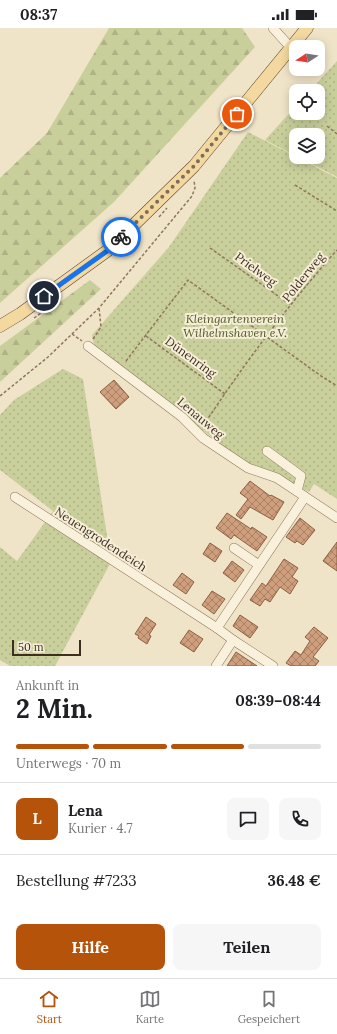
<!DOCTYPE html>
<html lang="de">
<head>
<meta charset="utf-8">
<style>
	:root { --surface:#fff; --page:#f6f6f6; --text:#202124; --muted:#757577; --line:#e0e0e0; --accent:#b45309 }
	body { margin:0; font-family:Lora,serif; background:var(--page); color:var(--text); height:100vh; display:flex; flex-direction:column; font-size:15px; white-space:nowrap }
	* { box-sizing:border-box; margin:0 }
	p { font-size:13px; color:var(--muted) }
	.icon { flex:none; width:22px; height:22px; fill:none; stroke:currentColor; stroke-width:2; stroke-linecap:round; stroke-linejoin:round }
	.map { position:relative; height:638px; overflow:hidden }
	.sheet { display:flex; flex-direction:column; background:var(--surface); flex:1 }
	.sheet>* { flex:none }
	.needle { width:26px; rotate:258deg }
	.tools { position:absolute; left:289px; top:12px; display:grid; gap:8px }
	.tools a { display:grid; place-items:center; width:36px; height:36px; border-radius:8px; background:var(--surface); box-shadow:0 2px 10px #0003; font-size:20px }
	.scale { position:absolute; left:12px; bottom:10px; width:69px; box-sizing:border-box; padding-left:4px; border:2px solid #3d2e20; border-top:0; font-size:11px; line-height:14px; white-space:nowrap; color:#3d2e20; -webkit-text-stroke:3px #f7eed8; paint-order:stroke }
	.pin { position:absolute; display:grid; place-items:center; width:34px; height:34px; color:#fff; margin:-17px; border:2px solid #fff; border-radius:50%; box-shadow:0 1px 4px #0007 }
	.courier { position:absolute; display:grid; place-items:center; width:40px; height:40px; margin:-20px; border:3px solid #1a73e8; border-radius:50%; background:#fff; color:#222; box-shadow:0 1px 5px #0007 }
	.overview em { font-style:normal; font-weight:800 }
	.overview div { display:flex; flex-direction:column-reverse }
	.overview { display:flex; align-items:center; justify-content:space-between; height:68px; padding:0 16px }
	h1 { font-size:26px; font-weight:800; line-height:30px }
	.bar { display:grid; grid-template-columns:repeat(4,1fr); gap:6px 4px; align-content:center; height:48px; padding:0 16px }
	.bar i { height:5px; border-radius:3px; background:var(--line) }
	.bar .current { background:var(--accent) }
	.bar p { grid-column:span 4 }
	.line { display:flex; align-items:center; gap:10px; padding:0 16px; border-top:1px solid var(--line) }
	.line div { flex:1 }
	.round { display:grid; place-items:center; flex:none; width:42px; height:42px; border-radius:8px; background:var(--page) }
	.action { display:flex; gap:8px; margin-top:auto; padding:8px 16px }
	.action a { flex:1; height:46px; border-radius:8px; background:var(--accent); color:#fff; font-size:16px; font-weight:800; line-height:46px; text-align:center }
	.action a+a { background:var(--page); color:var(--text) }
	.status { display:flex; justify-content:space-between; align-items:center; height:28px; padding:0 20px; background:var(--surface); direction:ltr }
	.status svg { height:11px; fill:currentColor }
	.tabs { display:flex; justify-content:space-around; align-items:center; height:56px; border-top:1px solid var(--line); background:var(--surface); font-size:11px; color:var(--muted) }
	.tabs a { display:grid; justify-items:center; gap:2px }
	.tabs .current { color:var(--accent) }
	.map>svg:first-child { display:block }
	.grass { fill:url(#grass-dots) }
	.forest { fill:url(#forest-firs) }
	.building { fill:url(#building-cross-hatch); stroke:#8d5f41 }
	.lines { fill:none; stroke-linecap:round; stroke-linejoin:round }
	.minor-casing { stroke:#8d765c; stroke-width:10 }
	.major-casing { stroke:#5b4430; stroke-width:13 }
	.path { stroke:#8d765c; stroke-width:1.5; stroke-dasharray:3 2; stroke-linecap:butt }
	.minor { stroke:#faf1dc; stroke-width:9 }
	.major { stroke:#f3d9a0; stroke-width:12 }
	.done { stroke:#7c6e5b; stroke-width:4; stroke-dasharray:0 7.2 }
	.route { stroke:#1a73e8; stroke-width:5 }
	.labels { text-anchor:middle; dominant-baseline:central; stroke-width:4; stroke-linejoin:round; paint-order:stroke }
	.street-label { font-size:12px; fill:#3d2e20; stroke:#f7eed8 }
	.park-label { font-size:12px; font-style:italic; fill:#4d5a26; stroke:#f7eed8 }
</style>
</head>
<body>
<div class="status"><b>08:37</b><svg viewBox="0 0 49 12"><path d="M0 12V9h3v3zM5 12V6h3v6zM10 12V3h3v9zM15 12V0h3v12zM26 1h20v11H26zM47 4h2v5h-2z"/></svg></div>
<div class="map">
<svg width="337" height="638" viewBox="0 0 337 638">
	<defs>
		<pattern id="grass-dots" width="8" height="8" patternUnits="userSpaceOnUse"><rect width="8" height="8" fill="#c9cf9b"/><path d="M2 2h.1M6 6h.1" fill="none" stroke="#aeb285" stroke-width="1.8" stroke-linecap="round"/></pattern>
		<pattern id="forest-firs" width="22" height="20" patternUnits="userSpaceOnUse"><rect width="22" height="20" fill="#c9cf9b"/><path d="M5 1l3.5 6h-7zM16 11l3.5 6h-7z" fill="#aeb285"/></pattern>
		<pattern id="building-cross-hatch" width="8" height="8" patternUnits="userSpaceOnUse"><rect width="8" height="8" fill="#cf9f7d"/><path d="M0 0l8 8M0 8l8-8" fill="none" stroke="#a98266"/></pattern>
	</defs>
	<rect width="100%" height="100%" fill="#f0e4c8"/>
	<g class="grass">
		<path d="M 337,33 L 337,149 L 299,129 L 318,129 L 318,107 L 296,107 L 296,128 L 265,112 L 296,78 L 296,85 L 318,85 L 318,63 L 310,63 Z"/>
		<path d="M 248,104 L 337,150 L 337,471 L 314,456 L 309,464 L 242,433 L 94,317 L 92,307 L 169,219 Z"/>
		<path d="M 63,341 L 83,351 L 111,534 L 55,638 L 10,638 L 0,632 L 0,519 L 17,533 L 53,483 L 0,442 L 0,387 L 14,372 Z"/>
	</g>
	<g class="forest">
		<path d="M 109,0 L 242,0 L 255,19 L 114,174 L 0,275 L 0,150 L 47,105 Z"/>
		<path d="M 90,252 L 101,261 L 0,354 L 0,318 Z"/>
	</g>
	<g class="building">
		<path d="M 114,352 L 129,369 L 116,381 L 100,364 Z"/>
		<path d="M 250,453 L 270,468 L 271,467 L 284,474 L 273,492 L 250,479 L 241,491 L 236,487 L 248,471 L 240,465 Z"/>
		<path d="M 227,485 L 251,501 L 252,499 L 267,509 L 257,523 L 234,507 L 231,511 L 216,500 Z"/>
		<path d="M 300,490 L 315,502 L 303,517 L 297,513 L 295,515 L 286,509 Z"/>
		<path d="M 337,514 L 337,543 L 323,533 Z"/>
		<path d="M 210,515 L 222,523 L 215,534 L 203,526 Z"/>
		<path d="M 284,531 L 298,540 L 292,549 L 298,553 L 290,566 L 280,559 L 270,574 L 265,571 L 260,578 L 250,572 L 262,555 L 266,558 Z"/>
		<path d="M 232,533 L 244,542 L 235,554 L 223,545 Z"/>
		<path d="M 182,545 L 194,554 L 186,566 L 173,557 Z"/>
		<path d="M 212,563 L 225,571 L 214,586 L 202,577 Z"/>
		<path d="M 240,587 L 258,599 L 250,610 L 233,598 Z"/>
		<path d="M 146,589 L 156,596 L 149,607 L 151,608 L 147,616 L 138,610 L 139,608 L 135,606 Z"/>
		<path d="M 314,599 L 328,610 L 313,629 L 319,633 L 315,638 L 291,638 L 286,635 L 295,623 L 301,627 L 310,613 L 305,609 Z"/>
		<path d="M 189,602 L 203,611 L 194,624 L 180,615 Z"/>
		<path d="M 236,624 L 257,638 L 227,638 Z"/>
	</g>
	<g class="lines">
		<defs>
			<g id="minor">
				<path d="M 273,0 L 291,20"/>
				<path d="M 88,318 L 182,389 L 203,410 L 248,440 L 277,450 L 337,490"/>
				<path d="M 267,423 L 301,448 L 297,463"/>
				<path d="M 15,469 L 217,600 L 233,612"/>
				<path d="M 234,520 L 259,537"/>
				<path d="M 217,600 L 305,469"/>
				<path d="M 216,638 L 233,612 L 273,638"/>
			</g>
			<path id="major" d="M 0,298 L 20,286 L 107,223 L 194,138 L 307,0"/>
		</defs>
		<use href="#minor" class="minor-casing"/>
		<use href="#major" class="major-casing"/>
		<g class="path">
			<path d="M 327,98 L 337,106"/>
			<path d="M 295,157 L 337,183"/>
			<path d="M 159,189 L 167,180"/>
			<path d="M 210,220 L 291,277"/>
			<path d="M 34,290 L 51,278"/>
			<path d="M 72,306 L 82,313"/>
			<path d="M 146,308 L 225,366"/>
			<path d="M 93,311 L 101,299 L 99,280"/>
			<path d="M 126,333 L 188,252 L 321,348 L 337,358"/>
			<path d="M 0,368 L 48,329 L 99,280 L 192,168 L 195,160 L 194,152"/>
			<path d="M 203,398 C 244,336 288,277 337,222"/>
		</g>
		<use href="#minor" class="minor"/>
		<use href="#major" class="major"/>
	</g>
	<g class="lines">
		<path class="done" d="M 121,209 L 194,138 L 237,86"/>
		<path class="route" d="M 44,268 L 107,223 L 121,209"/>
	</g>
	<g class="labels">
		<g class="street-label">
			<text transform="translate(256 241) rotate(36)">Prielweg</text>
			<text transform="translate(303 249) rotate(-51)">Polderweg</text>
			<text transform="translate(191 329) rotate(36)">Dünenring</text>
			<text transform="translate(201 390) rotate(40)">Lenauweg</text>
			<text transform="translate(101 511) rotate(33)">Neuengrodendeich</text>
		</g>
		<g class="park-label">
			<text x="235" y="290">Kleingartenverein<tspan x="235" dy="14">Wilhelmshaven e.V.</tspan></text>
		</g>
	</g>
</svg>
<div class="tools">
<a><svg class="needle" viewBox="-14 -14 28 28"><path d="M0-13l5 13h-10z" fill="#e53935"/><path d="M0 13l5-13h-10z" fill="#757577"/></svg></a>
<a><svg class="icon" aria-label="locate" viewBox="0 0 24 24"><circle cx="12" cy="12" r="6"/><path d="M12 2v4M12 18v4M2 12h4M18 12h4"/></svg></a>
<a><svg class="icon" aria-label="layers" viewBox="0 0 24 24"><path d="M12 4l9 5-9 5-9-5zM3 14l9 5 9-5"/></svg></a>
</div>
<div class="scale">50 m</div>
<div class="pin" style="left:237px;top:86px;background:#ea580c"><svg class="icon" aria-label="bag" viewBox="0 0 24 24"><path d="M5 8h14l-1 12H6zM9 8a3 3 0 0 1 6 0"/></svg></div>
<div class="pin" style="left:44px;top:268px;background:#1f2937"><svg class="icon" aria-label="home" viewBox="0 0 24 24"><path d="M3 11l9-7 9 7M6 9v11h12V9"/></svg></div>
<div class="courier" style="left:121px;top:209px"><svg class="icon" aria-label="bike" viewBox="0 0 24 24"><circle cx="6" cy="16" r="4"/><circle cx="18" cy="16" r="4"/><path d="M6 16l4-8h5l3 8M10 8l3 8H6M13 5h3"/></svg></div>
</div>
<section class="sheet">
<div class="overview"><div><h1>2 Min.</h1><p>Ankunft in</p></div><em>08:39–08:44</em></div>
<div class="bar"><i class="current"></i><i class="current"></i><i class="current"></i><i></i><p>Unterwegs · 70 m</p></div>
<div class="line" style="height:72px"><b class="round" style="background:var(--accent);color:#fff">L</b><div><b>Lena</b><p>Kurier · 4.7</p></div><a class="round"><svg class="icon" aria-label="chat" viewBox="0 0 24 24"><path d="M4 5h16v11H9l-5 4z"/></svg></a><a class="round"><svg class="icon" aria-label="phone" viewBox="0 0 24 24"><path d="M5 4h4l2 5-3 2q2 4 5 5l2-3 5 2v4C11 20 4 13 5 4z"/></svg></a></div>
<div class="line" style="height:52px"><div>Bestellung #7233</div><b>36.48 €</b></div>
<div class="action"><a>Hilfe</a><a>Teilen</a></div>
</section>
<nav class="tabs">
<a class="current"><svg class="icon" aria-label="home" viewBox="0 0 24 24"><path d="M3 11l9-7 9 7M6 9v11h12V9"/></svg>Start</a>
<a><svg class="icon" aria-label="map" viewBox="0 0 24 24"><path d="M3 6l6-2 6 2 6-2v14l-6 2-6-2-6 2zM9 4v14M15 6v14"/></svg>Karte</a>
<a><svg class="icon" aria-label="saved" viewBox="0 0 24 24"><path d="M7 4h10v16l-5-4-5 4z"/></svg>Gespeichert</a>
</nav>
</body>
</html>
